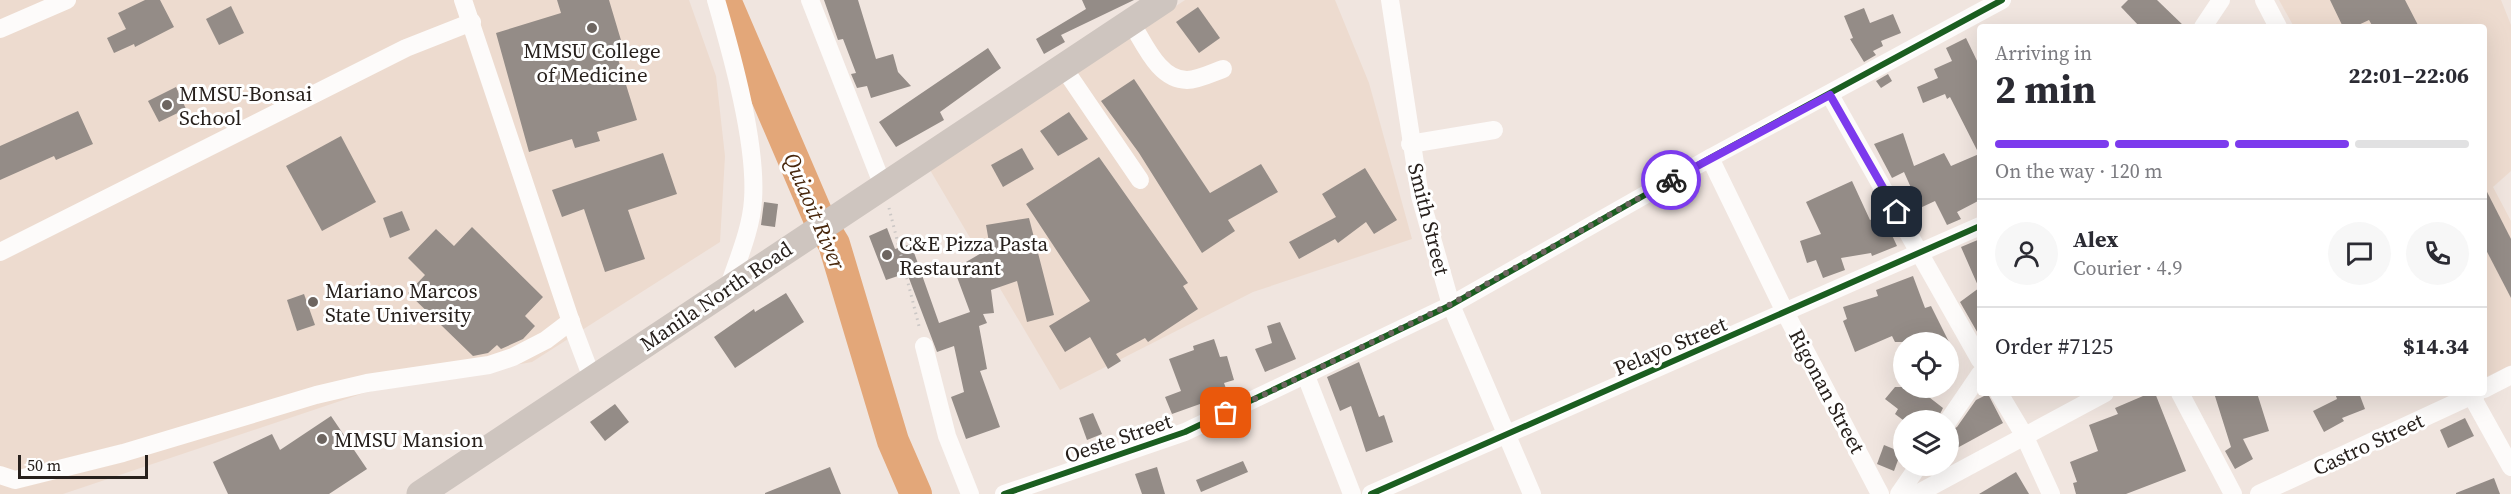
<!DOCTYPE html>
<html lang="en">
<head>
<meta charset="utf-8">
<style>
	:root { --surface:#fff; --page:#f7f7f7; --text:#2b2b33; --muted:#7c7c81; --line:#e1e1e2; --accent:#7c3aed }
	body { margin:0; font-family:"Source Serif 4",serif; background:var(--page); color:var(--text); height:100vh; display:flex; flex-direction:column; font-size:22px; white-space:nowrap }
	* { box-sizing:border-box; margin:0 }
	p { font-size:20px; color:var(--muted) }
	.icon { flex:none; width:33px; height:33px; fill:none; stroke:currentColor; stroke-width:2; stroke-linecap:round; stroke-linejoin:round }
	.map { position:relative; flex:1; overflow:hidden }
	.panel { position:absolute; left:1977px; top:24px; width:510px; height:372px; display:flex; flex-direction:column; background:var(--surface); border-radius:6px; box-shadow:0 6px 24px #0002 }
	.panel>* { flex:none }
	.tools { position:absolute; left:1893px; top:332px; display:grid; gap:12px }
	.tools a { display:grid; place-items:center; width:66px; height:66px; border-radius:50%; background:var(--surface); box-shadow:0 6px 24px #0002; font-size:30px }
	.scale { position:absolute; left:18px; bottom:15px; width:130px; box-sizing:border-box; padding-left:6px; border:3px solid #27201c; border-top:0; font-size:16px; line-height:21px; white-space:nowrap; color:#27201c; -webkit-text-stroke:4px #fff; paint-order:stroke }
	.pin { position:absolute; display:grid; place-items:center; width:51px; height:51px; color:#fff; margin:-26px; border-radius:12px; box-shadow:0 3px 9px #0006 }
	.courier { position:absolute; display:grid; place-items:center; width:60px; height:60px; margin:-30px; border:4px solid #7c3aed; border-radius:50%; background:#fff; color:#222; box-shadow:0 2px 8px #0007 }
	.overview em { font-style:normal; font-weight:700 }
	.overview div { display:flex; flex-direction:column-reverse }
	.overview { display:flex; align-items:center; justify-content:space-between; height:102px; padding:0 18px }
	h1 { font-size:39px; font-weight:700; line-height:45px }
	.bar { display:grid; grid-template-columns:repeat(4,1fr); gap:9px 6px; align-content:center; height:72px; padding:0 18px }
	.bar i { height:8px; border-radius:4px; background:var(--line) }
	.bar .current { background:var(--accent) }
	.bar p { grid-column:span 4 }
	.line { display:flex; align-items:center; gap:15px; padding:0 18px; border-top:2px solid var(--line) }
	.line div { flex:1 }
	.round { display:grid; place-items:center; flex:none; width:63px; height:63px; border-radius:32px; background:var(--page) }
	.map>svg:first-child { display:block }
	.built { fill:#eddbcf }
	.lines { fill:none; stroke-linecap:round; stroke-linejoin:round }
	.river { stroke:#e3a779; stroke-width:32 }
	.building { fill:#948c87 }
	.path { stroke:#cbc7c5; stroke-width:3; stroke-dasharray:1.5 4.5; stroke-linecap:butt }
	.minor { stroke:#fdfbfa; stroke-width:18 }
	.highway { stroke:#cec5bf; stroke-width:27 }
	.cycleway-casing { stroke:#fff; stroke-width:10 }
	.cycleway { stroke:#1b5e20; stroke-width:6 }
	.done { stroke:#6d6560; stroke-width:6; stroke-dasharray:0 10.8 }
	.route { stroke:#7c3aed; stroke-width:8 }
	.poi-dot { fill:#6d6560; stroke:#fff; stroke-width:2 }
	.labels { text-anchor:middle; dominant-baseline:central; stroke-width:6; stroke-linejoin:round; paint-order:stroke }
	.poi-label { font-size:21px; fill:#27201c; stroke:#fff; text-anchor:start }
	.street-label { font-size:21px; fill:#27201c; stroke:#fff }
	.water-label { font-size:22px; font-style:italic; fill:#47260b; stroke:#fff }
</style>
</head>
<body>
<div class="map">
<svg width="2511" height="494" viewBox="0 0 2511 494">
	<rect width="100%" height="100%" fill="#f0e5df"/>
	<g class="built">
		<path d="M 0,0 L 689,0 L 716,76 L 725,156 L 720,242 L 532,362 L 367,392 L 63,494 L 0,494 Z"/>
		<path d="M 1185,0 L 1335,0 L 1369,83 L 1412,239 L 1253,292 L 1060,390 L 930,170 Z"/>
		<path d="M 2279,0 L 2501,0 L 2511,25 L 2511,171 L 2493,187 L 2511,221 L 2511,365 L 2484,378 L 2484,27 L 2294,27 Z"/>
	</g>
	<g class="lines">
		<path class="river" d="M 725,0 L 820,221 L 834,244 L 893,441 L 916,494"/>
	</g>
	<g class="building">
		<path d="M 145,0 L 160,0 L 174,27 L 135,47 L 134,44 L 114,53 L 107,38 L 126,29 L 118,13 Z"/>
		<path d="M 557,0 L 609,0 L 626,57 L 618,59 L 637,120 L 597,132 L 600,141 L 575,148 L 572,139 L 529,152 L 496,33 L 561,13 Z"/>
		<path d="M 824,0 L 858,0 L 876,59 L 893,54 L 898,72 L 911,86 L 871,98 L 867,86 L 857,88 L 851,74 L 856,73 L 843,39 L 838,40 Z"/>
		<path d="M 1082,0 L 1134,0 L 1061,35 L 1065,42 L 1044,54 L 1036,39 L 1086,9 Z"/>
		<path d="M 2128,0 L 2157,0 L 2185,27 L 2140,27 L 2121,7 Z"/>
		<path d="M 2330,0 L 2405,0 L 2419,27 L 2373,27 L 2369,20 L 2354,27 L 2343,27 Z"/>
		<path d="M 231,6 L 244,33 L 219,45 L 206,19 Z"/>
		<path d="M 1198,7 L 1220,38 L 1199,53 L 1176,22 Z"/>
		<path d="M 1864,8 L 1870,23 L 1893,14 L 1901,33 L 1881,41 L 1883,46 L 1873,51 L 1876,55 L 1864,62 L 1850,39 L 1853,38 L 1844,16 Z"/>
		<path d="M 1966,38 L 1980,67 L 1980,200 L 1957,212 L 1961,219 L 1947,225 L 1935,201 L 1920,208 L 1904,172 L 1892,178 L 1874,144 L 1903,133 L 1914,166 L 1944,153 L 1951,166 L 1979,154 L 1950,97 L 1947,99 L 1945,94 L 1923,103 L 1917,87 L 1938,78 L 1934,69 L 1952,61 L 1946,48 Z"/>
		<path d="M 988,48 L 1001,68 L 940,112 L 944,120 L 896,147 L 879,122 Z"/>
		<path d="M 1888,74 L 1892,81 L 1881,88 L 1876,81 Z"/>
		<path d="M 1134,79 L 1210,193 L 1261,164 L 1278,192 L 1228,220 L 1235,231 L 1202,253 L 1139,153 L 1101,101 Z"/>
		<path d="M 176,87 L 186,109 L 159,122 L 148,101 Z"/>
		<path d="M 78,111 L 93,144 L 56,160 L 54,156 L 0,180 L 0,146 Z"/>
		<path d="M 1069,112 L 1088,139 L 1058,156 L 1040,131 Z"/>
		<path d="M 341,136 L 376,202 L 322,231 L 286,166 Z"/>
		<path d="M 1022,148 L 1034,169 L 1003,187 L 991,165 Z"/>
		<path d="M 663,153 L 677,194 L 628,210 L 645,259 L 605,272 L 584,209 L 562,217 L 552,190 Z"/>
		<path d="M 1099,157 L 1188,283 L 1183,286 L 1198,309 L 1148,342 L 1145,338 L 1116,354 L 1121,361 L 1108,369 L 1090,337 L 1065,352 L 1049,326 L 1090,301 L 1026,204 Z"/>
		<path d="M 1365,168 L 1397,220 L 1374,234 L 1366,222 L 1338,243 L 1335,239 L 1299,259 L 1289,242 L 1336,217 L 1322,194 Z"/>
		<path d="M 1852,181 L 1870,220 L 1882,214 L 1897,246 L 1872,256 L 1871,253 L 1841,258 L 1845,270 L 1823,278 L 1816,260 L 1807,263 L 1800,241 L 1821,234 L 1806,202 Z"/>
		<path d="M 2484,186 L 2511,239 L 2511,298 L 2484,246 Z"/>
		<path d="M 764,202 L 778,204 L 775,227 L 761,225 Z"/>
		<path d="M 402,211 L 410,230 L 390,238 L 383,218 Z"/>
		<path d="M 1029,218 L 1054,315 L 1027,322 L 1017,281 L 991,290 L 994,313 L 983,314 L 987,323 L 979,326 L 987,369 L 980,371 L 1000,427 L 966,439 L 951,397 L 964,392 L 954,346 L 937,352 L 907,273 L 886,280 L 869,236 L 887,228 L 895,249 L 911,244 L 939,323 L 970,312 L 954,269 L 990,248 L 986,225 Z"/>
		<path d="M 472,227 L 543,297 L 525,316 L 535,326 L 523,339 L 501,349 L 497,345 L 488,353 L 473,356 L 408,293 L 425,275 L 408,258 L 436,229 L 454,246 Z"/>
		<path d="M 1980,239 L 1980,337 L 1960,302 L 1979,288 L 1961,247 Z"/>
		<path d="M 1913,276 L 1925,308 L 1931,306 L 1949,342 L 1895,342 L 1892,336 L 1855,352 L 1843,321 L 1847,319 L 1843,307 L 1878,296 L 1876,290 Z"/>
		<path d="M 786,293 L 804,322 L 735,368 L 714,337 L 754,309 L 755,312 Z"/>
		<path d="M 304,294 L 315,325 L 297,331 L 287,300 Z"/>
		<path d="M 1280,322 L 1296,359 L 1265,372 L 1255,349 L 1272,343 L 1267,326 Z"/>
		<path d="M 1214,339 L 1220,357 L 1227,356 L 1234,380 L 1224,383 L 1228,394 L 1172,414 L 1165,397 L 1181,391 L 1169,359 L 1194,350 L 1193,346 Z"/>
		<path d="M 1359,362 L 1379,417 L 1384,415 L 1393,442 L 1366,452 L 1351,406 L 1340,411 L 1327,377 Z"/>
		<path d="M 1895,387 L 1916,387 L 1943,408 L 1937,420 L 1903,420 L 1895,414 L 1898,409 L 1885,399 Z"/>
		<path d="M 2150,393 L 2155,393 L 2186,471 L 2126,494 L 2076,494 L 2073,483 L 2077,482 L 2070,462 L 2098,451 L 2089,425 L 2118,414 L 2115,408 Z"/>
		<path d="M 2214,393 L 2257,393 L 2269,431 L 2243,439 L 2253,459 L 2235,469 L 2225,451 L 2231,447 Z"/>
		<path d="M 2335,393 L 2359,393 L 2365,409 L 2342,418 L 2344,421 L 2324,432 L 2313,411 L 2337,399 Z"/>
		<path d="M 1988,394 L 2003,423 L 1948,453 L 1948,432 L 1957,427 L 1976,400 Z"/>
		<path d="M 615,404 L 629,422 L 605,441 L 590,422 Z"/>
		<path d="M 1093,413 L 1102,434 L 1087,440 L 1079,418 Z"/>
		<path d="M 331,416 L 367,469 L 329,494 L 228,494 L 213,462 L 272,434 L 280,450 Z"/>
		<path d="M 2465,418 L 2474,436 L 2448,448 L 2440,430 Z"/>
		<path d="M 1884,445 L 1901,452 L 1894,471 L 1877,464 Z"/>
		<path d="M 1243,461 L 1248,472 L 1201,492 L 1196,480 Z"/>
		<path d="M 830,467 L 841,494 L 765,494 L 765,493 Z"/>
		<path d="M 1157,467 L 1165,494 L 1142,494 L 1135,474 Z"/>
		<path d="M 2016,472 L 2029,494 L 1979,494 Z"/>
		<path d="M 2494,478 L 2500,494 L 2456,494 L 2456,493 Z"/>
	</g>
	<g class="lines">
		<path class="path" d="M 889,208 L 920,330"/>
		<g class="minor">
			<path d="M 463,0 L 573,328 L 592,378"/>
			<path d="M 716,0 C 732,55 757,144 753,200 C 751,231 737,261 728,289"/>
			<path d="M 810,0 L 883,186"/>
			<path d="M 1390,0 L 1420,196 L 1451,305 L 1532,494"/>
			<path d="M 2264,0 L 2278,27"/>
			<path d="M 1130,21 C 1144,42 1158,80 1187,80 C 1198,80 1212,73 1223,69"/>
			<path d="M 2203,27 L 2221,0"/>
			<path d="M 0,29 L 67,0"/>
			<path d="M 1063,67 L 1140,180"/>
			<path d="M 1830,95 L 1980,360"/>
			<path d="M 1410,144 L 1494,130"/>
			<path d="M 1710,158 L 1786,314 L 1880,494"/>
			<path d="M 0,252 L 406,48 L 472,22"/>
			<path d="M 924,346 L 947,436 L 970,494"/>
			<path d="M 1306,376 L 1352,494"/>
			<path d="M 2484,389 L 2511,375"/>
			<path d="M 1999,393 L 2024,435 L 2051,494"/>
			<path d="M 2180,393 L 2233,494"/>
			<path d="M 2470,393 L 2511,467"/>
			<path d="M 1948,421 L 1980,374"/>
			<path d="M 0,475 L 15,480 L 123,453 L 316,395 L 367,383 L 489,365 L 513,357 L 546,340 L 571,321"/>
			<path d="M 1004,494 L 1185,432 L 1451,305 L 1710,158 L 2002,0"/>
			<path d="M 1371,494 L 1980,226"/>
			<path d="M 1899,494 L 1919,465"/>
			<path d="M 1917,494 L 2105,393"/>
			<path d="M 2259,494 L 2477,393"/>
		</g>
		<path class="highway" d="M 420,494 L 1164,0"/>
		<defs>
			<g id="cycleway">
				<path d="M 1004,494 L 1185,432 L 1451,305 L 1710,158 L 2002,0"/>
				<path d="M 1371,494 L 1980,226"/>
			</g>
		</defs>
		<use href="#cycleway" class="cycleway-casing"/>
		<use href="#cycleway" class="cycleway"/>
	</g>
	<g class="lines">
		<path class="done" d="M 1226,413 L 1451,304 L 1671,180"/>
		<path class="route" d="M 1671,180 L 1830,95 L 1897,212"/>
	</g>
	<g class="poi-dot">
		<circle cx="592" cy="28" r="6"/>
		<circle cx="167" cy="105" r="6"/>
		<circle cx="887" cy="255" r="6"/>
		<circle cx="313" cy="302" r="6"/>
		<circle cx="322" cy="439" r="6"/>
	</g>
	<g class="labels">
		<g class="poi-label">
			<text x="592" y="50" text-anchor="middle">MMSU College<tspan x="592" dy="24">of Medicine</tspan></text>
			<text x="179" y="93">MMSU-Bonsai<tspan x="179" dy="24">School</tspan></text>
			<text x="899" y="243">C&amp;E Pizza Pasta<tspan x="899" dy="24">Restaurant</tspan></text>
			<text x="325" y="290">Mariano Marcos<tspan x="325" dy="24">State University</tspan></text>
			<text x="334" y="439">MMSU Mansion</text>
		</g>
		<g class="street-label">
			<text transform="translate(1429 219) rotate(76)">Smith Street</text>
			<text transform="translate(716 296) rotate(-34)">Manila North Road</text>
			<text transform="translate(1670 346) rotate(-23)">Pelayo Street</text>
			<text transform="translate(1827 391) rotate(62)">Rigonan Street</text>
			<text transform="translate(1118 438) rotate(-19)">Oeste Street</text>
			<text transform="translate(2368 444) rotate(-25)">Castro Street</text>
		</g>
		<g class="water-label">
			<text transform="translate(815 211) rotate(67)">Quiaoit River</text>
		</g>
	</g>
</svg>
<div class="tools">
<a><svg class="icon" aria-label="locate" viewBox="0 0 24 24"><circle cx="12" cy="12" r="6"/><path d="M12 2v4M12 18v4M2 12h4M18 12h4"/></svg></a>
<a><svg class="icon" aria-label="layers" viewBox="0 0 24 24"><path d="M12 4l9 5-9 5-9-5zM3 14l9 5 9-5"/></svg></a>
</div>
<div class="scale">50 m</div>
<div class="pin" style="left:1226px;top:413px;background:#ea580c"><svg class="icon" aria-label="bag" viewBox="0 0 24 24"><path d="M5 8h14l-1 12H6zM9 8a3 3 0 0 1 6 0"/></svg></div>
<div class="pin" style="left:1897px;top:212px;background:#1f2937"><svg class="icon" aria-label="home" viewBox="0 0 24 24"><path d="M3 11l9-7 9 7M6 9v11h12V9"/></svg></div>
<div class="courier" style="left:1671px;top:180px"><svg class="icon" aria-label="bike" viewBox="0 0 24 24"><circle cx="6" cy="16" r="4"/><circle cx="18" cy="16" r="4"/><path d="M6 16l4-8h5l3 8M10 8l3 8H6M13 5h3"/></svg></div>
<section class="panel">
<div class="overview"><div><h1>2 min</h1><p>Arriving in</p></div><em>22:01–22:06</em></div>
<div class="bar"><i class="current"></i><i class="current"></i><i class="current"></i><i></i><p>On the way · 120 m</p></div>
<div class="line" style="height:108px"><a class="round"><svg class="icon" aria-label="person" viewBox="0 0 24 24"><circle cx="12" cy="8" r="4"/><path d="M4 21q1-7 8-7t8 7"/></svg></a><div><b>Alex</b><p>Courier · 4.9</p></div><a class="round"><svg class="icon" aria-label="chat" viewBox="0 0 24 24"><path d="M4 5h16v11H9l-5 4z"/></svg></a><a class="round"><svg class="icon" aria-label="phone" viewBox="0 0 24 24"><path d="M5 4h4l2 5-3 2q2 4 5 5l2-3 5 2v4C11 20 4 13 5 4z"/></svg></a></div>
<div class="line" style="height:78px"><div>Order #7125</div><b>$14.34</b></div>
</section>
</div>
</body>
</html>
